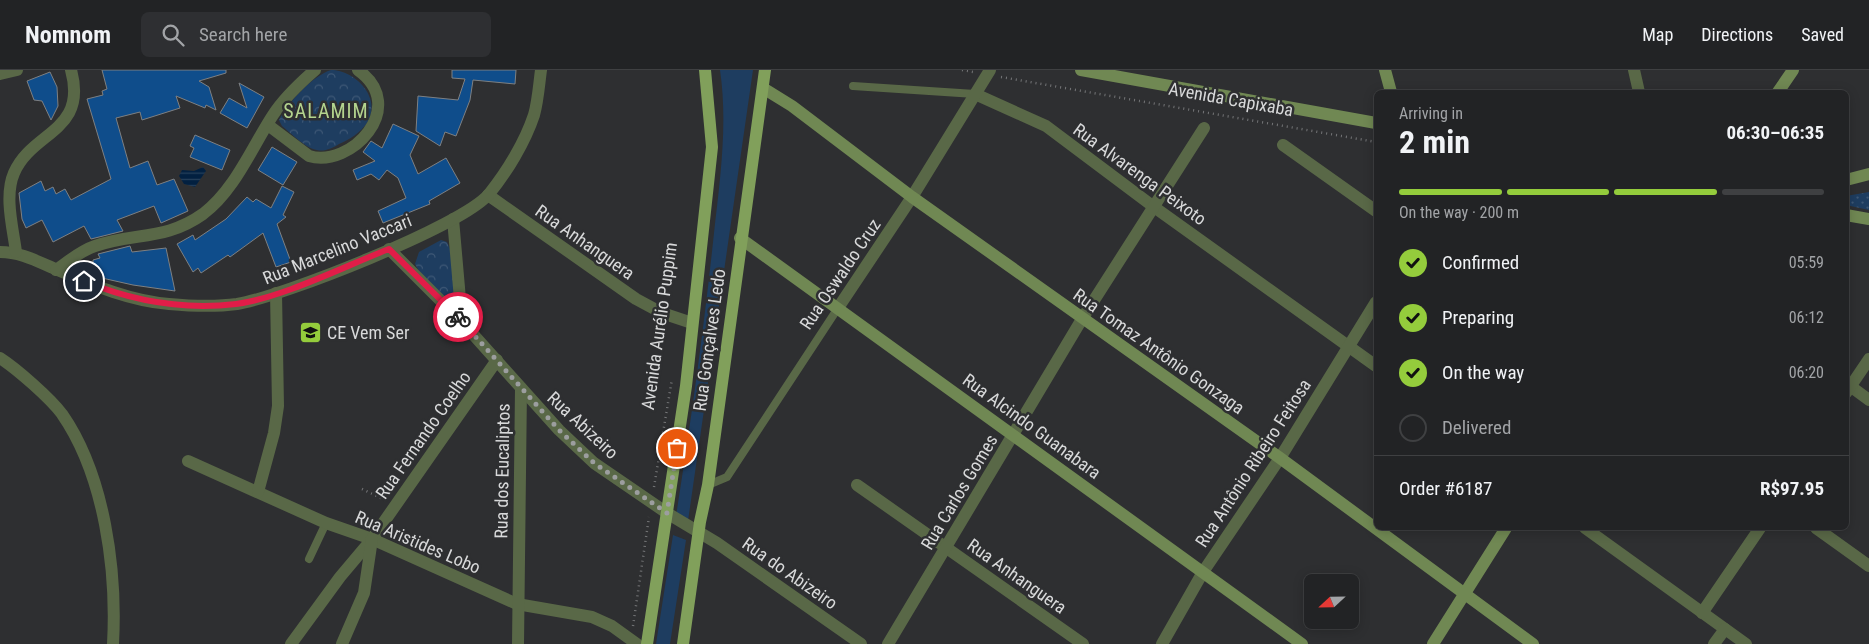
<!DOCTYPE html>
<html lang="en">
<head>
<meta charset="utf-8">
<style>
	:root { --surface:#222325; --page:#2e2f32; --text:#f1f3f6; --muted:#a2a4a7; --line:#3f4042; --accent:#94cc3c }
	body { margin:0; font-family:"Roboto Condensed",sans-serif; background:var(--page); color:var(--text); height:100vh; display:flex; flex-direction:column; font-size:19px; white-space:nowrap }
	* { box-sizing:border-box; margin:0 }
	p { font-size:16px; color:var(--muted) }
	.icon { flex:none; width:28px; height:28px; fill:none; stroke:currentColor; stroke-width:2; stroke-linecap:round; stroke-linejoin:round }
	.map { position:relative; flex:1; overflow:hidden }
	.panel { position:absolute; left:1374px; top:20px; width:475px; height:440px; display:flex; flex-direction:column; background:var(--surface); border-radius:8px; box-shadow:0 2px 12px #0003,0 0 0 1px var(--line) }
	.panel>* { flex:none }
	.needle { width:32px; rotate:248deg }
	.tools { position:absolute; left:1304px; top:504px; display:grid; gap:10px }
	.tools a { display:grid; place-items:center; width:55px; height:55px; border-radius:8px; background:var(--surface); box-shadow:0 2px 12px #0003,0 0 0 1px var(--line); font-size:25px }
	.pin { position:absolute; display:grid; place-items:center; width:42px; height:42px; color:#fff; margin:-21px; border:2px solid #fff; border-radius:50%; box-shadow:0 1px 5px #0007 }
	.courier { position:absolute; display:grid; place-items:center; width:50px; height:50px; margin:-25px; border:4px solid #e11d48; border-radius:50%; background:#fff; color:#222; box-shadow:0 1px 6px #0007 }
	.overview em { font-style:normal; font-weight:700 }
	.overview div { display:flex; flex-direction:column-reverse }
	.overview { display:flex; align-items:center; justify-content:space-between; height:85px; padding:0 25px }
	h1 { font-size:32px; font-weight:700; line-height:38px }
	.bar { display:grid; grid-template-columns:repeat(4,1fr); gap:8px 5px; align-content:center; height:60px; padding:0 25px }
	.bar i { height:6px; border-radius:4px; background:var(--line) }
	.bar .selected { background:var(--accent) }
	.bar p { grid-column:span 4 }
	.line { display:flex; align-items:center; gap:12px; padding:0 25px; border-top:1px solid var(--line) }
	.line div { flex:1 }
	ol { padding:0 25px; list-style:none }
	li { display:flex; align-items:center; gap:15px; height:55px }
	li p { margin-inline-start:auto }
	li .icon { padding:5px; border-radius:50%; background:var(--accent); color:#111; stroke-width:4 }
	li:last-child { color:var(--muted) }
	li i { width:28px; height:28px; border:2px solid var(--line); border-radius:50% }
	header { display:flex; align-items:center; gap:30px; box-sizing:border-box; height:70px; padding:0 25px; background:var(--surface); border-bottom:1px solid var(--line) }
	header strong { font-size:24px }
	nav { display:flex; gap:28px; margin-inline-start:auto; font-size:18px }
	.search { width:350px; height:45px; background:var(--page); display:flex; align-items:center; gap:12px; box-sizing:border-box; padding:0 18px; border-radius:8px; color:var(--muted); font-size:19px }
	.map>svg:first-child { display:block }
	.grass { fill:#1e3d60 }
	.forest { fill:url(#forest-crowns) }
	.garden { fill:url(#garden-dots) }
	.water { fill:url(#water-rules) }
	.building { fill:#0f4d8b; stroke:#7e8082 }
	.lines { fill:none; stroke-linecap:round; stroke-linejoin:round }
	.path { stroke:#757678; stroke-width:2.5; stroke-dasharray:1 4; stroke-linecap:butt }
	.lane { stroke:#596847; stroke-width:8 }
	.street { stroke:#596847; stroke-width:12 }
	.secondary { stroke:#708853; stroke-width:12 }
	.primary { stroke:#81a05b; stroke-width:12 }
	.done { stroke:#9c9e9f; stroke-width:5; stroke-dasharray:0 9 }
	.route { stroke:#e11d48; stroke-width:6 }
	.labels { text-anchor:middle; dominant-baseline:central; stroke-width:5; stroke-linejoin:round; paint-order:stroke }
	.street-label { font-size:18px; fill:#d8d9da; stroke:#2e2f31 }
	.poi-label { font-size:18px; fill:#d8d9da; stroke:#2e2f31; text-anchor:start }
	.quarter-label { font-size:20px; letter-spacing:1px; fill:#b4d48e; stroke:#2e2f31 }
</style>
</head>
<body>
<header>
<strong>Nomnom</strong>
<div class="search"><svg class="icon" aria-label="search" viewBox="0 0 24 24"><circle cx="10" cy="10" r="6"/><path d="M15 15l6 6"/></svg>Search here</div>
<nav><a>Map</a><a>Directions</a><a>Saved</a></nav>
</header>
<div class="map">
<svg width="1869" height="574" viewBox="0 0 1869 574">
	<defs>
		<pattern id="forest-crowns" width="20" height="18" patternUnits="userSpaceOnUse" patternTransform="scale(1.25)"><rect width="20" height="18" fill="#1e3d60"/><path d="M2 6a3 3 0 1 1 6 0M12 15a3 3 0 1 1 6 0" fill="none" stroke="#3e5876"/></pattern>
		<pattern id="garden-dots" width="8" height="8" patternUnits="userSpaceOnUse" patternTransform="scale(1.25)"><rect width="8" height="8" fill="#1e3d60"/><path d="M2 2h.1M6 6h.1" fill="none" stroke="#3e5876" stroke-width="1.8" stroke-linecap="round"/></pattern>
		<pattern id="water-rules" width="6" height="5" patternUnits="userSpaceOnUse" patternTransform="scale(1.25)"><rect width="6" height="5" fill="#022040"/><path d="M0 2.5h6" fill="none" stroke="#26405b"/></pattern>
	</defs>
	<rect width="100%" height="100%" fill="#2e2f31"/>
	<g class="grass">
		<path d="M 720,0 L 753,0 L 688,451 L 676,446 C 691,351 704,258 714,163 C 720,109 728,54 720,0 Z"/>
		<path d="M 673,465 L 686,470 L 670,574 L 656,574 Z"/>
	</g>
	<g class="forest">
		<path d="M 331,0 C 355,0 383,28 367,53 C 361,62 349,70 339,74 C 333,78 324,82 317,80 C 305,78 291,63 282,56 L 279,50 C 288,33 312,6 331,0 Z"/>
		<path d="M 441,170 L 447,172 L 450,179 L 457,240 L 419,201 L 415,194 L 419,182 Z"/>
	</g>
	<path class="garden" d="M 1869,122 L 1869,140 L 1846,135 L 1846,126 Z"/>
	<path class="water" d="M 203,97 L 206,101 L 195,117 L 184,114 L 179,106 L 182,100 L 194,101 Z"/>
	<g class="building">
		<path d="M 102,0 L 226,0 L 226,3 L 199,11 L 209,17 L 216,40 L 206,35 L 205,38 L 176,26 L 180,38 L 142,50 L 140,42 L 116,48 L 130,98 L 148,91 L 157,115 L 174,109 L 188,141 L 161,153 L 154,136 L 117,150 L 123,161 L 91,169 L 84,156 L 53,172 L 42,150 L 26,158 L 22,149 L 19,123 L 41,111 L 45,121 L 53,117 L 56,124 L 65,119 L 71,130 L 111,109 L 87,29 L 103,25 L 102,21 L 107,19 Z"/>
		<path d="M 452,0 L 516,0 L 515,14 L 473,10 L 470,30 L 456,66 L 445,62 L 440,76 L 416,61 L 418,26 L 458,30 L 465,9 L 452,8 Z"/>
		<path d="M 50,2 L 57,17 L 58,36 L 51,50 L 42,31 L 34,30 L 27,11 Z"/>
		<path d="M 239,13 L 264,27 L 247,58 L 220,43 L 229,28 L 247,38 Z"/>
		<path d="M 393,54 L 419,66 L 410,85 L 418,104 L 446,88 L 460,113 L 429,131 L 430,134 L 383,153 L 378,141 L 406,128 L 398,108 L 387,100 L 379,110 L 371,104 L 357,110 L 353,100 L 375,91 L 363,82 L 371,71 L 382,78 Z"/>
		<path d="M 195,65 L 230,80 L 222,100 L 190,87 L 194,78 L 190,76 Z"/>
		<path d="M 272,77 L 297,92 L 283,115 L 258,100 Z"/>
		<path d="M 282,116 L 294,122 L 283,145 L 286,147 L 277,154 L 291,192 L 276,197 L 263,163 L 230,187 L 228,185 L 201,203 L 198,198 L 193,202 L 177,174 L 193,165 L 195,170 L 226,149 L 247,127 L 253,132 L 256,129 L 271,138 Z"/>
		<path d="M 130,176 L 132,182 L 166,178 L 175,221 L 133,215 L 93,206 L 93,190 L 100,188 L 98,184 Z"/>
	</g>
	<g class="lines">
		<g class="path">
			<path d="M 962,0 L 973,2"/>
			<path d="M 1001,7 L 1376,72"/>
			<path d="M 654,417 L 672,309"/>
			<path d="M 362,419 L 385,430"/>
			<path d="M 633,556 L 649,447"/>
		</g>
		<g class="lane">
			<path d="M 853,16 L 975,24"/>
			<path d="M 708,415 L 727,407 L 838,238"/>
			<path d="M 309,489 L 326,453"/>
		</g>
		<g class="street">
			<path d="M 1634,0 L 1639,22"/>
			<path d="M 0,4 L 17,0"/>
			<path d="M 975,24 L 1046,56 L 1154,137 L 1376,296"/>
			<path d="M 268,55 L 309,86 C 350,99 410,37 358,0"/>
			<path d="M 1283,75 L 1376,141"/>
			<path d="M 488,125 L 636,229 L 662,243 L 692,253"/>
			<path d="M 453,149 L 462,252"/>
			<path d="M 389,179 L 462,252 L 559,360 L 594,393 L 667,443 L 717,473 L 861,574"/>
			<path d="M 0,182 C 22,182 40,193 60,201 C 95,216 131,231 169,234 C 191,236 215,237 237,234 C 281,227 462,156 489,124 C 507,102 525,72 534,45 C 538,31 539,15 541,0"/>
			<path d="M 16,182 C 13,158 4,126 14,103 C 32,61 88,62 71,0"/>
			<path d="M 56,200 C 69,191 80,181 95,176 C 135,162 165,171 203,144 C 235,120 252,77 273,45 C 284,28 300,13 315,0"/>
			<path d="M 838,238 L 912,127 L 990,0"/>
			<path d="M 0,288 C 17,299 50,328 62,344 C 105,406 117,501 113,574"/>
			<path d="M 1846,313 L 1869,330"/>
			<path d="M 1846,323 L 1869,289"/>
			<path d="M 188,391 L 326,453 L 372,469 L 517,534 L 592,547 L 612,556 L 637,574"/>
			<path d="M 857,415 L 1083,574"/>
			<path d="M 258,422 L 274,363 L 278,336 L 276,223"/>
			<path d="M 1585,458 L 1746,574"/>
			<path d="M 1816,458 L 1869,496"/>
			<path d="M 1702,543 L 1760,458"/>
			<path d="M 291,574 L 340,507 L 372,469 L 497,290"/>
			<path d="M 342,574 L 364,523 L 372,469"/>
			<path d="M 518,574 L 521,318"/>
			<path d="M 888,574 L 1082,249 L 1204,58"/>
			<path d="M 1162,574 L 1203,502 L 1280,388 L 1376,232"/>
			<path d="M 1714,574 L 1725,559"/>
		</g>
		<g class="secondary">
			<path d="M 1081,0 L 1376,53"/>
			<path d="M 1385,0 L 1391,22"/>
			<path d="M 763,18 L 792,36 L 912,127 L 1280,388 L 1533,574"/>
			<path d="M 1778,22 L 1793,0"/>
			<path d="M 1846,110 L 1869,104"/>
			<path d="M 1846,145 L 1869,149"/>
			<path d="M 740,168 L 1302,574"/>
			<path d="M 1433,574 L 1506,458"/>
		</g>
		<g class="primary">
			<path d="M 647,574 L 686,316 L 712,77 L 705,0"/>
			<path d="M 683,574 L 700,452 L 708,415 L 765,0"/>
		</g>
	</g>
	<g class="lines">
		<path class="done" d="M 458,247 L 559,360 L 594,393 L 667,443 L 677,378"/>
		<path class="route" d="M 84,211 C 132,231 184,240 236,234 C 282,228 345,196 389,179 L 458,247"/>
	</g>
	<defs>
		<symbol id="school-square" viewBox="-11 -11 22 22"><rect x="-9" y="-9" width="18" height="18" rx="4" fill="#94cc3c" stroke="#2e2f31"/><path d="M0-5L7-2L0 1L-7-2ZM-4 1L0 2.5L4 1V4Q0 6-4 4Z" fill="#111"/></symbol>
	</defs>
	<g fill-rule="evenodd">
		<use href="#school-square" x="298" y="250" width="25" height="25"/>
	</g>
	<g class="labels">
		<g class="street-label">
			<text transform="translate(1231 29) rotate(10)">Avenida Capixaba</text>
			<text transform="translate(1140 104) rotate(36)">Rua Alvarenga Peixoto</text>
			<text transform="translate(585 172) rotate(35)">Rua Anhanguera</text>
			<text transform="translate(337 179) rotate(-22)">Rua Marcelino Vaccari</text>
			<text transform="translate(840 204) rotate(-56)">Rua Oswaldo Cruz</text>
			<text transform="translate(659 256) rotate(-82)">Avenida Aurélio Puppim</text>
			<text transform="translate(709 270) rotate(-82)">Rua Gonçalves Ledo</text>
			<text transform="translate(1159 281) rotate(35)">Rua Tomaz Antônio Gonzaga</text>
			<text transform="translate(583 355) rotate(43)">Rua Abizeiro</text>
			<text transform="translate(1032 356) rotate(36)">Rua Alcindo Guanabara</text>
			<text transform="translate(423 365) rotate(-55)">Rua Fernando Coelho</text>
			<text transform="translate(1253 393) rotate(-57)">Rua Antônio Ribeiro Feitosa</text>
			<text transform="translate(502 401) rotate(-89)">Rua dos Eucaliptos</text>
			<text transform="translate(959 422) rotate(-59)">Rua Carlos Gomes</text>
			<text transform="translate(418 472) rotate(23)">Rua Aristides Lobo</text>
			<text transform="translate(790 503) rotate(35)">Rua do Abizeiro</text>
			<text transform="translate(1017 506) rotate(35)">Rua Anhanguera</text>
		</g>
		<g class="poi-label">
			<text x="327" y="262">CE Vem Ser</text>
		</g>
		<g class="quarter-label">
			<text x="326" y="41">SALAMIM</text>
		</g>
	</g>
</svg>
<div class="tools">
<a><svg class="needle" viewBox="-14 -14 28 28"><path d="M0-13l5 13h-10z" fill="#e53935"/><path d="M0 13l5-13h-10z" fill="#a2a4a7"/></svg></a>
</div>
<div class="pin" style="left:677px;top:378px;background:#ea580c"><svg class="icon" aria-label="bag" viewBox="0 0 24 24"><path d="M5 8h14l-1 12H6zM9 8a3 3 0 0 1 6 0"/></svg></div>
<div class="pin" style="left:84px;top:211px;background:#1f2937"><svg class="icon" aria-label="home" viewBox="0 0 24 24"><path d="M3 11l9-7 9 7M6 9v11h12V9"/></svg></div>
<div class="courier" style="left:458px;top:247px"><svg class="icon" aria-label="bike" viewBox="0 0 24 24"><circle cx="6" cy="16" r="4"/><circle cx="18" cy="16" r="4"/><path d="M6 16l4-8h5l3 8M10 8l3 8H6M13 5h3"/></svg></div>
<section class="panel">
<div class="overview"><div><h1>2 min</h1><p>Arriving in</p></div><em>06:30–06:35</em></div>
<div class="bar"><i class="selected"></i><i class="selected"></i><i class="selected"></i><i></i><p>On the way · 200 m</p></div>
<ol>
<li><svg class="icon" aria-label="check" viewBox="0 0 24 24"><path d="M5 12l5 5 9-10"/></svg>Confirmed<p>05:59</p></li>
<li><svg class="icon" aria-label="check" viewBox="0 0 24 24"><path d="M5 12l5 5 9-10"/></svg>Preparing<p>06:12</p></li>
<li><svg class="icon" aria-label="check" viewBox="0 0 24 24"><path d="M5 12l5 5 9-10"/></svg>On the way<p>06:20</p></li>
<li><i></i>Delivered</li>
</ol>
<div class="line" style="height:65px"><div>Order #6187</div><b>R$97.95</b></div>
</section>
</div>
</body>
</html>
